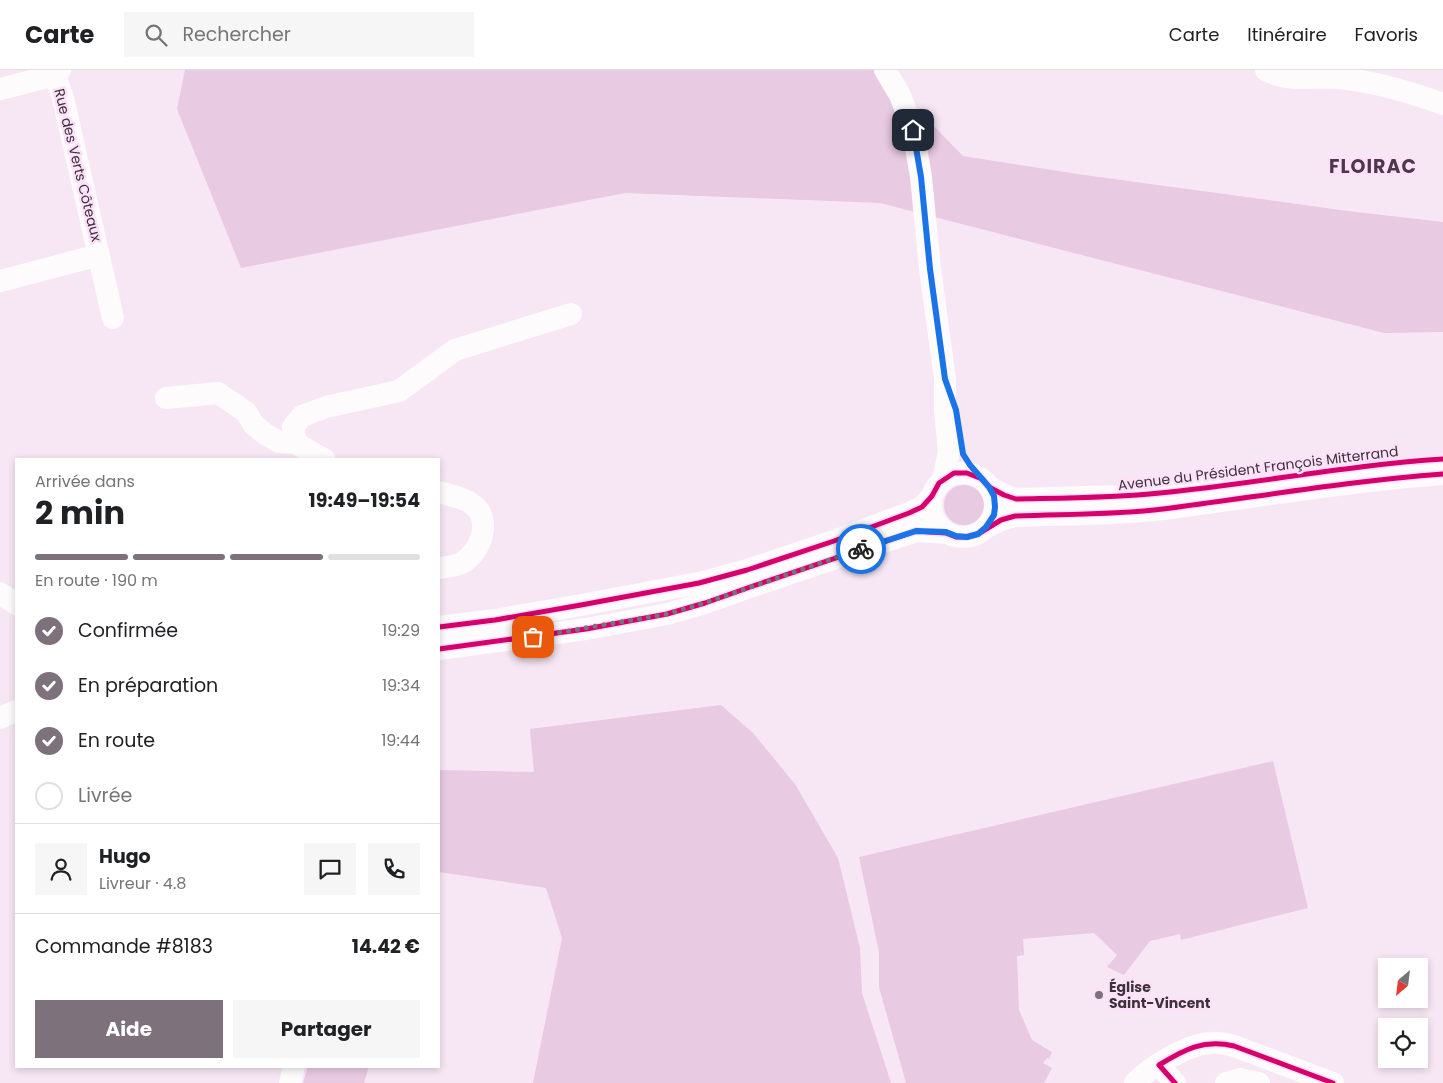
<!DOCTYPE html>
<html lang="fr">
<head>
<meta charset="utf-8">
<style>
	:root { --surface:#fff; --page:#f6f6f6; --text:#202124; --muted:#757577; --line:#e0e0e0; --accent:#7d717c }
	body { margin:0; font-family:Poppins,sans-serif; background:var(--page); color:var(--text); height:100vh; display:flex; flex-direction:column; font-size:19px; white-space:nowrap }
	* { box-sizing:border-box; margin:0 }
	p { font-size:16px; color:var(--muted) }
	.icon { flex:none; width:28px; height:28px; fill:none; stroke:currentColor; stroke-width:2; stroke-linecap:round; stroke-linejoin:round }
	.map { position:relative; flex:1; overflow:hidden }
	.panel { position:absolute; left:15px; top:388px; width:425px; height:610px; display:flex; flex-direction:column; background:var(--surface); border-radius:0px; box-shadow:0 2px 8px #0003 }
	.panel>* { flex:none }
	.needle { width:32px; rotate:208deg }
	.tools { position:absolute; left:1378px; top:888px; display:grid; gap:10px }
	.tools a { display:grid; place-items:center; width:50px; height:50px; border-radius:0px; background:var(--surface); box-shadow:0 2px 8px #0003; font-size:25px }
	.pin { position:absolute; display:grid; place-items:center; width:42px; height:42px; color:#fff; margin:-21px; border-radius:10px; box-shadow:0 2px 8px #0006 }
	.courier { position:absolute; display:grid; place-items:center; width:50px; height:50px; margin:-25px; border:4px solid #1a73e8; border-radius:50%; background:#fff; color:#222; box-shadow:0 1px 6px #0007 }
	.overview em { font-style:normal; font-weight:700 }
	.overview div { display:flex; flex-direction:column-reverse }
	.overview { display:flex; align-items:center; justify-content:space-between; height:85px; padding:0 20px }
	h1 { font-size:32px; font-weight:700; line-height:38px }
	.bar { display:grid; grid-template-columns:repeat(4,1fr); gap:8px 5px; align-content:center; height:60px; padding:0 20px }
	.bar i { height:6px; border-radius:4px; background:var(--line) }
	.bar .active { background:var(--accent) }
	.bar p { grid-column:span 4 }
	.line { display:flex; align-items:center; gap:12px; padding:0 20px; border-top:1px solid var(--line) }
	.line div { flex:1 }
	.round { display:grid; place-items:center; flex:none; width:52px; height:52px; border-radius:0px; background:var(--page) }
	ol { padding:0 20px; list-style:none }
	li { display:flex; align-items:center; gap:15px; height:55px }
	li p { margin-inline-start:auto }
	li .icon { padding:5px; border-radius:50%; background:var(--accent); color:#fff; stroke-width:4 }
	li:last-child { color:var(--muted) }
	li i { width:28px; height:28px; border:2px solid var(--line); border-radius:50% }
	.primary-button { display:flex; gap:10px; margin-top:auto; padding:10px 20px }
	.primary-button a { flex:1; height:58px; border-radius:0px; background:var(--accent); color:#fff; font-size:20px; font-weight:700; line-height:58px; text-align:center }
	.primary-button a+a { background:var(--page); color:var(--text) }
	header { display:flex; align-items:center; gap:30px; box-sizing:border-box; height:70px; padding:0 25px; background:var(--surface); border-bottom:1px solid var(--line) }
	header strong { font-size:24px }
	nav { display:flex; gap:28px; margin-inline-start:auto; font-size:18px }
	.search { width:350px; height:45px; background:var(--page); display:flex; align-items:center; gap:12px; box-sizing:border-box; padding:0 18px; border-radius:0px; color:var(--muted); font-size:19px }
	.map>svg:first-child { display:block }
	.green { fill:#e8cae3 }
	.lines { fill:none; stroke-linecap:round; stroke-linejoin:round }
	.minor { stroke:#fefbfd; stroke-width:22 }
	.cycleway-casing { stroke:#fde1f9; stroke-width:8 }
	.cycleway { stroke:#d6006c; stroke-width:5 }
	.done { stroke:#7d717c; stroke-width:5; stroke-dasharray:0 9 }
	.route { stroke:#1a73e8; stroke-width:6 }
	.poi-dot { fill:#7d717c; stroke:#fde1f9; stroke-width:2 }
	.labels { text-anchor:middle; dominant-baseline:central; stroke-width:5; stroke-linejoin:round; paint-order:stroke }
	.street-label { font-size:14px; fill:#3c323b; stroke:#fde1f9 }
	.poi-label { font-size:14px; font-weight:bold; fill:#3c323b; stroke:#fde1f9; text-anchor:start }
	.district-label { font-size:19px; font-weight:bold; letter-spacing:1px; fill:#4d384b; stroke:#fde1f9 }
</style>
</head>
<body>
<header>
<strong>Carte</strong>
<div class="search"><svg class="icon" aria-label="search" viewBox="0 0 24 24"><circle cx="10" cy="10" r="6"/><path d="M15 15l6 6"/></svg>Rechercher</div>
<nav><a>Carte</a><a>Itinéraire</a><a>Favoris</a></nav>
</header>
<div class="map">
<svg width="1443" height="1013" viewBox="0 0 1443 1013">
	<rect width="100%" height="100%" fill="#f7e7f4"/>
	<g class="green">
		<path d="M 185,0 L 879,0 L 963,86 L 1077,104 L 1348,141 L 1443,152 L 1443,262 L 1384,263 L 880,133 L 625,123 L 241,198 L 177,39 Z"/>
		<circle cx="964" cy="435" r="20"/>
		<path d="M 721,635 L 753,663 L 795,714 L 838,788 L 860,878 L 862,923 L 891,1013 L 533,1013 L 562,868 L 546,818 L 439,802 L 439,700 L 534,702 L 530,659 Z"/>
		<path d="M 1273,691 L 1308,838 L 1181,870 L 1180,864 L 1150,871 L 1124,905 L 1107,897 L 1117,885 L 1094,863 L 1023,869 L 1024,885 L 1017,886 L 1019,940 L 1032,970 L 1052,982 L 1049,989 L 1047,988 L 1043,993 L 1052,998 L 1044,1013 L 906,1013 L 879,917 L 879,882 L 859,787 Z"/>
		<path d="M 308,996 L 369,996 L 364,1013 L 303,1013 Z"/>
	</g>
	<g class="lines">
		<g class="minor">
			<path d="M 60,0 L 55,5 L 63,28 L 113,248"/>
			<path d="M 885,0 L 900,25 L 913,60 L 921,107 L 930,199 L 945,309 L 945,341 L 949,382 L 943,410"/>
			<path d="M 1266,0 C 1288,13 1315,6 1338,8 C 1374,11 1410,22 1443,34"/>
			<path d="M 0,19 L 55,5"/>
			<path d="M 0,211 L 99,185"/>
			<path d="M 166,328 L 218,323 L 246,342 L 254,355 L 265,364 L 279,372 L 296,373 L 314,384 L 324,389"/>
			<path d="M 296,373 L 293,357 L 302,346 L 326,337 L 399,321 L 455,280 L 571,244"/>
			<circle cx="963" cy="435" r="32"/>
			<path d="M 989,417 L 1004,425 L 1016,429 L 1120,426 L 1160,423 L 1214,416"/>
			<path d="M 439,422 C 449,425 463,427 472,434 C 493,449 481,482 462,493 C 456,496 446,497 439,498"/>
			<path d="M 987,457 L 1001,450 L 1015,446 C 1064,444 1114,445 1163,439 C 1257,427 1349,411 1443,404"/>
			<path d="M 0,523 L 16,534"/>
			<path d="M 439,557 L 495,550 L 581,535 L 699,513 L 747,500 L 834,471 L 909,443 L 922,437 L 932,426"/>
			<path d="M 439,579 L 586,559 L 667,544 L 705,533 L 753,516 L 916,461 L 946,463"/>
			<path d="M 0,648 L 16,641"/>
			<path d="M 1159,995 L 1175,1013"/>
			<path d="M 290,1013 L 294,996"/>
			<path d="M 1135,1013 C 1151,996 1188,974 1211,973 C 1219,972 1227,974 1234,976 L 1333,1013"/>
			<path d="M 1226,1013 L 1240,1009 L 1259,1013"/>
		</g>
		<defs>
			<g id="cycleway">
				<path d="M 439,557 L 495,550 L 581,535 L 699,513 L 747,500 L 834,471 L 909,443 L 922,437 L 932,426 L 939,413 L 954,403 L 967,403 L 982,409 L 989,417 L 1004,425 L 1016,429 C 1064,428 1112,428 1160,423 C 1254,414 1348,395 1443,389"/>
				<path d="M 439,579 L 586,559 L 667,544 L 705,533 L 753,516 L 916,461 L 946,463 L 956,467 L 967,467 L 978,464 L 1001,450 L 1015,446 C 1064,444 1114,445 1163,439 C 1257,427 1349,411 1443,404"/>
				<path d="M 1175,1013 L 1159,995 C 1185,979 1204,969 1234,976 L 1333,1013"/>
			</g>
		</defs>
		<use href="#cycleway" class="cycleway-casing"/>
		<use href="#cycleway" class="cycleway"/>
	</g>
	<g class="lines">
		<path class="done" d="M 533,567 L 667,544 L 705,533 L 861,479"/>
		<path class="route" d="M 861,479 L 916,461 L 946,462 L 956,466 L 967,467 L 978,464 L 986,457 L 994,445 L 995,437 L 994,426 L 989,417 L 970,395 L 963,384 L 956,340 L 945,309 L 930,199 L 921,107 L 913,60"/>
	</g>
	<circle class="poi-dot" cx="1099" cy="925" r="5"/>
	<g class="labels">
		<g class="street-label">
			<text transform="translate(78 95) rotate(76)">Rue des Verts Côteaux</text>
			<text transform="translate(1258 398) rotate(-7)">Avenue du Président François Mitterrand</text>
		</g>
		<g class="poi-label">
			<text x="1109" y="917">Église<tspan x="1109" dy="16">Saint-Vincent</tspan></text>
		</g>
		<g class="district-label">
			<text x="1373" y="96">FLOIRAC</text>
		</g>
	</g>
</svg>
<div class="tools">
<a><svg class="needle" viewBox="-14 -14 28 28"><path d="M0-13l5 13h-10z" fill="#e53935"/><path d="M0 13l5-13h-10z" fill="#757577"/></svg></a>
<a><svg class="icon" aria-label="locate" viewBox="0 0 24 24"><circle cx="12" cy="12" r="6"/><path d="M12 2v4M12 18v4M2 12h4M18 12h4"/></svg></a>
</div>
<div class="pin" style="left:533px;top:567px;background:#ea580c"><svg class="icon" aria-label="bag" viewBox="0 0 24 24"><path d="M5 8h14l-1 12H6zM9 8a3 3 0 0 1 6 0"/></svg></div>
<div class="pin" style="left:913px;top:60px;background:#1f2937"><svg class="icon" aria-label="home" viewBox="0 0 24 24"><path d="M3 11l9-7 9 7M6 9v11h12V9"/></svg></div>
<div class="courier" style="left:861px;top:479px"><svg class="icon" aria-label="bike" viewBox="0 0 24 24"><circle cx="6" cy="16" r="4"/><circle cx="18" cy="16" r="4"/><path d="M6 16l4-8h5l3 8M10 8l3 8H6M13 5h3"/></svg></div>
<section class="panel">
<div class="overview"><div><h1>2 min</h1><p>Arrivée dans</p></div><em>19:49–19:54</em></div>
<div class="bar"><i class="active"></i><i class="active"></i><i class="active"></i><i></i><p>En route · 190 m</p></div>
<ol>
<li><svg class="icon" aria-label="check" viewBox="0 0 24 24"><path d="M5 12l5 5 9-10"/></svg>Confirmée<p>19:29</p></li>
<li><svg class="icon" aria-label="check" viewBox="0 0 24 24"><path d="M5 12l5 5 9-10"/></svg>En préparation<p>19:34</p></li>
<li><svg class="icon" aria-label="check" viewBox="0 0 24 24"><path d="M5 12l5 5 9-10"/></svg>En route<p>19:44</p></li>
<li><i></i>Livrée</li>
</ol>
<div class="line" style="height:90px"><a class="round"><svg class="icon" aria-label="person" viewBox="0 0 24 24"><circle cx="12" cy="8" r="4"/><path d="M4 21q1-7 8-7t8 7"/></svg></a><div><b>Hugo</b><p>Livreur · 4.8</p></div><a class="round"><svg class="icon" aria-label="chat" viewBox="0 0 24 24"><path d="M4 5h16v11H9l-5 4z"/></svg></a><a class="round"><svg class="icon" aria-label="phone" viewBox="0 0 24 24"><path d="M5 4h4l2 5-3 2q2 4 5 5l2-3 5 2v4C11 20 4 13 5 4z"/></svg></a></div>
<div class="line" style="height:65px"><div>Commande #8183</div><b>14.42 €</b></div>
<div class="primary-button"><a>Aide</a><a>Partager</a></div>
</section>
</div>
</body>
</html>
